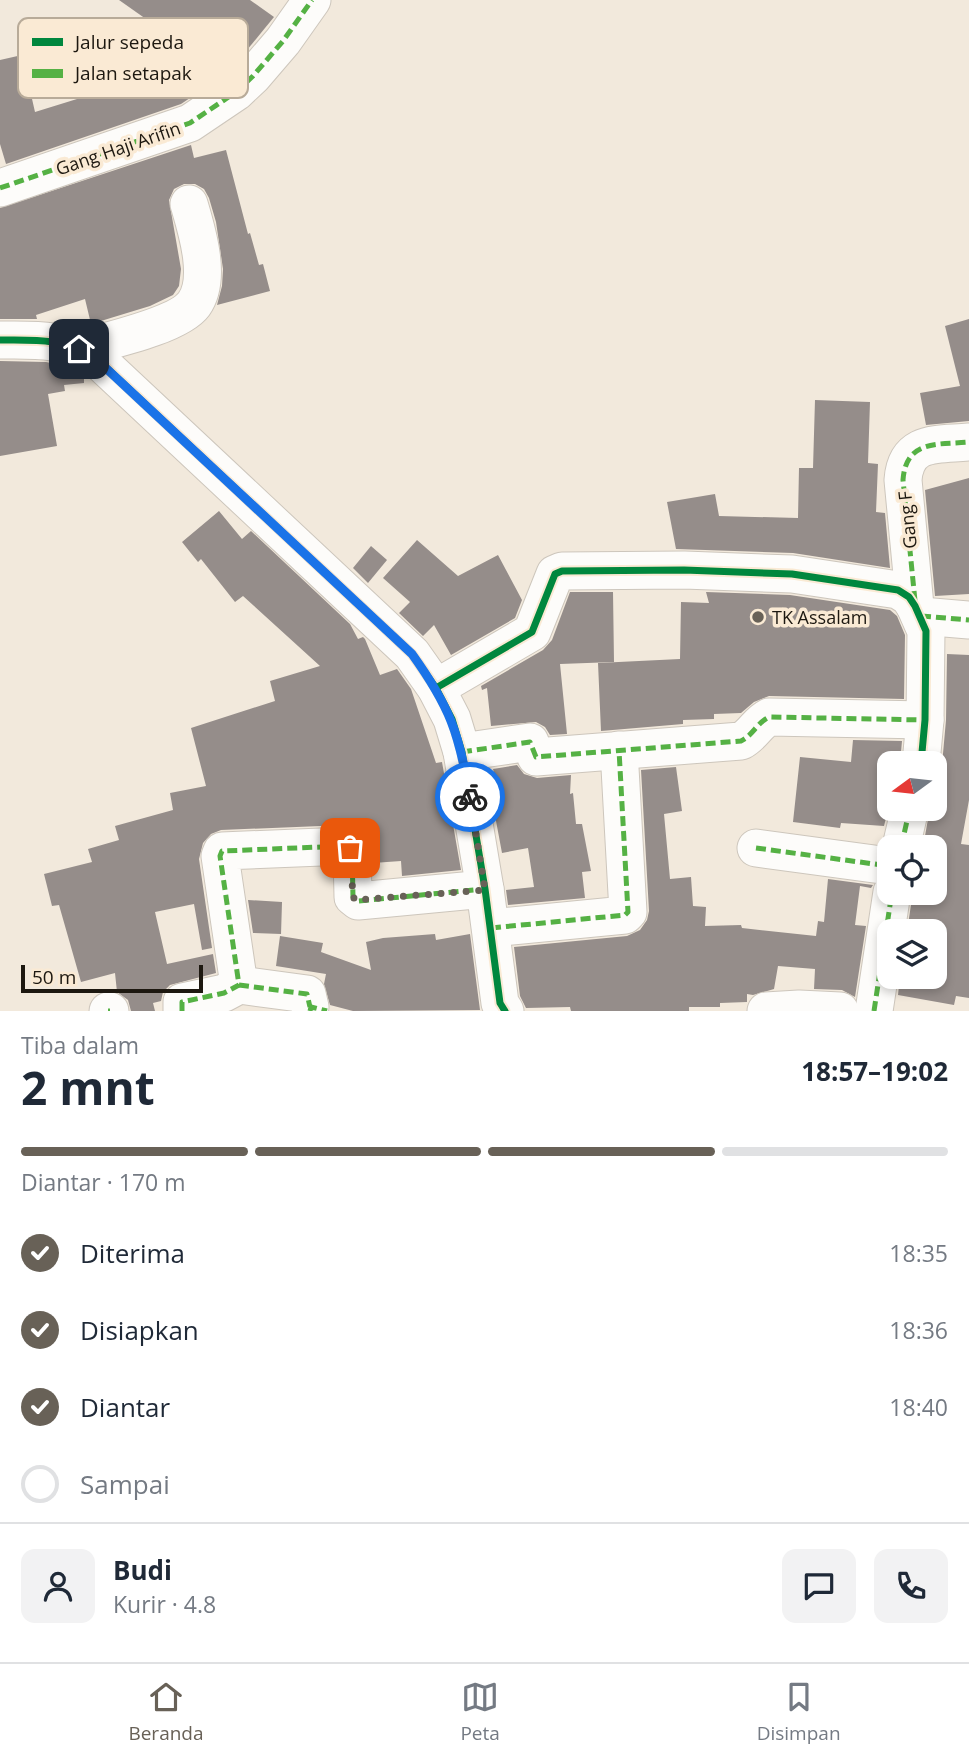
<!DOCTYPE html>
<html lang="id">
<head>
<meta charset="utf-8">
<style>
	:root { --surface:#fff; --page:#f2f2f3; --text:#1f2937; --muted:#747a83; --line:#e0e1e3; --accent:#686157 }
	body { margin:0; font-family:"Open Sans",sans-serif; background:var(--page); color:var(--text); height:100vh; display:flex; flex-direction:column; font-size:26px; white-space:nowrap }
	* { box-sizing:border-box; margin:0 }
	p { font-size:23px; color:var(--muted) }
	.icon { flex:none; width:38px; height:38px; fill:none; stroke:currentColor; stroke-width:2; stroke-linecap:round; stroke-linejoin:round }
	.map { position:relative; height:1011px; overflow:hidden }
	.side { display:flex; flex-direction:column; background:var(--surface); flex:1 }
	.side>* { flex:none }
	.needle { width:46px; rotate:255deg }
	.buttons { position:absolute; left:877px; top:751px; display:grid; gap:14px }
	.buttons a { display:grid; place-items:center; width:70px; height:70px; border-radius:14px; background:var(--surface); box-shadow:0 4px 10px #0003; font-size:35px }
	.scale { position:absolute; left:21px; bottom:18px; width:182px; box-sizing:border-box; padding-left:7px; border:4px solid #1d1810; border-top:0; font-size:19px; line-height:24px; white-space:nowrap; color:#1d1810; -webkit-text-stroke:5px #faead4; paint-order:stroke }
	.pin { position:absolute; display:grid; place-items:center; width:60px; height:60px; color:#fff; margin:-30px; border-radius:14px; box-shadow:0 4px 10px #0006 }
	.courier { position:absolute; display:grid; place-items:center; width:70px; height:70px; margin:-35px; border:5px solid #1a73e8; border-radius:50%; background:#fff; color:#222; box-shadow:0 2px 9px #0007 }
	.head em { font-style:normal; font-weight:700 }
	.head div { display:flex; flex-direction:column-reverse }
	.head { display:flex; align-items:center; justify-content:space-between; height:119px; padding:0 21px }
	h1 { font-size:46px; font-weight:700; line-height:52px }
	.bar { display:grid; grid-template-columns:repeat(4,1fr); gap:10px 7px; align-content:center; height:84px; padding:0 21px }
	.bar i { height:9px; border-radius:5px; background:var(--line) }
	.bar .current { background:var(--accent) }
	.bar p { grid-column:span 4 }
	.line { display:flex; align-items:center; gap:18px; padding:0 21px; border-top:2px solid var(--line) }
	.line div { flex:1 }
	.round { display:grid; place-items:center; flex:none; width:74px; height:74px; border-radius:14px; background:var(--page) }
	ol { padding:0 21px; list-style:none }
	li { display:flex; align-items:center; gap:21px; height:77px }
	li p { margin-inline-start:auto }
	li .icon { padding:7px; border-radius:50%; background:var(--accent); color:#fff; stroke-width:4 }
	li:last-child { color:var(--muted) }
	li i { width:38px; height:38px; border:4px solid var(--line); border-radius:50% }
	.tab-bar { display:flex; justify-content:space-around; align-items:center; height:98px; border-top:2px solid var(--line); background:var(--surface); font-size:19px; color:var(--muted) }
	.tab-bar a { display:grid; justify-items:center; gap:4px }
	.tab-bar .current { color:var(--accent) }
	.map>svg:first-child { display:block }
	.building { fill:#958d8a }
	.lines { fill:none; stroke-linecap:round; stroke-linejoin:round }
	.minor-casing { stroke:#cdc6bc; stroke-width:39 }
	.minor { stroke:#fdfcfa; stroke-width:37 }
	.quiet { stroke:#55b144; stroke-width:5; stroke-dasharray:10 5; stroke-linecap:butt }
	.cycleway-casing { stroke:#faead4; stroke-width:11 }
	.cycleway { stroke:#00873e; stroke-width:7 }
	.done { stroke:#686157; stroke-width:7; stroke-dasharray:0 12.6 }
	.route { stroke:#1a73e8; stroke-width:9 }
	.poi-dot { fill:#686157; stroke:#faead4; stroke-width:2.5 }
	.labels { text-anchor:middle; dominant-baseline:central; stroke-width:7; stroke-linejoin:round; paint-order:stroke }
	.street-label { font-size:18px; fill:#1d1810; stroke:#faead4 }
	.poi-label { font-size:18px; fill:#1d1810; stroke:#faead4; text-anchor:start }
	.key { fill:#faead4; stroke:#b8ab99; stroke-width:2 }
	.key-label { font-size:19px; fill:#1d1810 }
</style>
</head>
<body>
<div class="map">
<svg width="969" height="1011" viewBox="0 0 969 1011">
	<rect width="100%" height="100%" fill="#f2e9dc"/>
	<g class="building">
		<path d="M 119,0 L 250,0 L 274,17 L 238,61 L 224,74 Z"/>
		<path d="M 22,55 L 35,112 L 77,99 L 77,97 L 115,81 L 120,92 L 133,82 L 138,89 L 165,64 L 193,96 L 181,104 L 6,164 L 0,144 L 0,60 Z"/>
		<path d="M 191,145 L 194,158 L 226,150 L 248,234 L 250,233 L 259,265 L 263,264 L 270,291 L 217,305 L 222,286 L 223,269 L 216,222 L 209,198 L 204,189 L 195,184 L 184,184 L 174,189 L 169,200 L 181,269 L 179,286 L 173,295 L 150,306 L 91,324 L 85,299 L 36,315 L 37,319 L 0,319 L 0,208 Z"/>
		<path d="M 969,319 L 969,421 L 926,425 L 920,393 L 960,386 L 945,326 Z"/>
		<path d="M 0,361 L 46,362 L 64,366 L 84,375 L 84,383 L 64,385 L 65,391 L 48,394 L 57,446 L 0,456 Z"/>
		<path d="M 815,400 L 870,402 L 868,463 L 878,464 L 876,512 L 885,513 L 890,568 L 793,553 L 676,549 L 667,502 L 715,494 L 719,516 L 798,518 L 799,468 L 813,468 Z"/>
		<path d="M 969,478 L 969,594 L 935,596 L 925,490 Z"/>
		<path d="M 219,511 L 242,539 L 251,531 L 350,624 L 358,639 L 363,637 L 365,639 L 380,675 L 397,669 L 411,689 L 436,763 L 442,762 L 461,870 L 402,876 L 401,861 L 373,863 L 371,841 L 359,830 L 345,825 L 221,830 L 211,834 L 203,843 L 199,859 L 212,948 L 202,950 L 194,904 L 155,912 L 167,964 L 213,954 L 216,973 L 170,985 L 163,992 L 161,1001 L 153,1003 L 155,1011 L 131,1011 L 128,1000 L 117,992 L 115,973 L 81,982 L 59,905 L 52,906 L 44,874 L 92,862 L 88,849 L 119,840 L 115,826 L 173,810 L 170,793 L 206,786 L 191,728 L 275,701 L 270,681 L 320,666 L 243,596 L 235,602 L 201,559 L 198,562 L 182,542 Z"/>
		<path d="M 417,540 L 458,576 L 498,555 L 522,600 L 515,618 L 451,655 L 434,625 L 423,636 L 399,613 L 410,602 L 383,578 Z"/>
		<path d="M 371,546 L 387,560 L 368,583 L 353,568 Z"/>
		<path d="M 570,592 L 613,592 L 614,662 L 560,664 L 567,734 L 550,735 L 545,727 L 536,722 L 491,726 L 487,688 L 482,690 L 481,686 L 543,650 L 552,640 Z"/>
		<path d="M 706,592 L 790,595 L 890,610 L 897,616 L 905,635 L 904,699 L 769,696 L 754,702 L 741,713 L 714,714 L 714,719 L 683,720 L 683,724 L 601,731 L 598,663 L 680,659 L 681,602 L 709,603 Z"/>
		<path d="M 947,654 L 969,655 L 969,800 L 961,844 L 969,845 L 969,998 L 956,996 L 954,1005 L 898,995 L 900,976 L 934,976 L 934,931 L 907,931 L 913,892 L 934,892 L 934,847 L 923,847 L 930,808 L 934,808 L 934,778 L 942,765 L 946,720 Z"/>
		<path d="M 853,740 L 902,741 L 900,763 L 889,763 L 889,806 L 884,826 L 841,823 L 840,828 L 793,822 L 800,757 L 851,762 Z"/>
		<path d="M 517,765 L 524,774 L 537,778 L 571,775 L 570,794 L 573,793 L 576,824 L 582,824 L 591,871 L 582,872 L 585,898 L 508,905 L 506,890 L 534,887 L 528,848 L 502,853 L 488,778 L 495,776 L 493,769 Z"/>
		<path d="M 676,767 L 682,811 L 664,814 L 670,879 L 691,877 L 693,906 L 706,907 L 705,926 L 741,925 L 742,928 L 816,936 L 818,921 L 824,922 L 828,879 L 873,885 L 871,888 L 860,886 L 855,925 L 866,926 L 855,997 L 842,990 L 814,989 L 815,969 L 778,966 L 774,989 L 753,995 L 747,994 L 747,1002 L 720,1003 L 720,1007 L 689,1007 L 689,1011 L 571,1011 L 570,1007 L 526,1008 L 520,996 L 514,947 L 627,936 L 640,930 L 647,920 L 649,911 L 641,770 Z"/>
		<path d="M 248,900 L 282,902 L 281,934 L 253,933 Z"/>
		<path d="M 435,934 L 436,940 L 470,934 L 480,1010 L 353,1011 L 330,1005 L 324,984 L 326,974 L 276,966 L 280,936 L 323,943 L 321,952 L 371,970 L 366,942 L 383,938 Z"/>
	</g>
	<g class="lines">
		<defs>
			<g id="minor">
				<path d="M 0,188 L 190,123 L 236,92 L 253,76 L 283,41 L 312,0"/>
				<path d="M 0,340 C 40,340 58,338 95,357 L 412,654 L 436,688 L 452,719 L 462,752 L 485,889 L 500,1003 L 505,1011"/>
				<path d="M 79,349 C 106,341 178,326 194,304 C 212,279 197,231 189,204"/>
				<path d="M 915,606 L 903,480 C 906,439 938,445 969,442"/>
				<path d="M 921,616 L 969,620"/>
				<path d="M 436,688 L 532,632 L 555,574 L 562,571 L 684,570 L 792,574 L 898,590 L 909,597 L 915,606 L 926,631 L 925,720 L 921,763"/>
				<path d="M 462,752 L 530,742 L 536,757 L 741,741 C 753,735 757,723 769,717 L 925,720"/>
				<path d="M 901,847 L 910,808"/>
				<path d="M 756,848 L 889,866"/>
				<path d="M 491,928 L 625,915 L 628,912 L 619,750"/>
				<path d="M 239,985 L 307,994 L 310,1007"/>
				<path d="M 108,1011 L 110,1011"/>
				<path d="M 182,1011 L 182,1002 L 224,993 L 239,985 L 220,856 L 222,851 L 346,846 L 352,851 L 353,897 L 358,901 L 485,889"/>
				<path d="M 766,1011 L 799,1009 L 840,1011"/>
				<path d="M 874,1011 L 892,892"/>
			</g>
		</defs>
		<use href="#minor" class="minor-casing"/>
		<use href="#minor" class="minor"/>
		<g class="quiet">
			<path d="M 0,188 L 190,123 L 236,92 L 253,76 L 283,41 L 312,0"/>
			<path d="M 915,601 L 903,480 C 906,439 938,445 969,442"/>
			<path d="M 921,616 L 969,620"/>
			<path d="M 462,752 L 530,742 L 536,757 L 741,741 C 753,735 757,723 769,717 L 925,720"/>
			<path d="M 901,847 L 910,808"/>
			<path d="M 756,848 L 889,866"/>
			<path d="M 491,928 L 625,915 L 628,912 L 619,750"/>
			<path d="M 239,985 L 307,994 L 310,1007"/>
			<path d="M 108,1011 L 110,1011"/>
			<path d="M 182,1011 L 182,1002 L 224,993 L 239,985 L 220,856 L 222,851 L 346,846 L 352,851 L 353,897 L 358,901 L 485,889"/>
			<path d="M 310,1011 L 311,1007 L 327,1011"/>
			<path d="M 874,1011 L 892,892"/>
		</g>
		<defs>
			<g id="cycleway">
				<path d="M 0,340 C 40,340 58,338 95,357 L 412,654 L 436,688 L 452,719 L 462,752 L 485,889 L 500,1003 L 505,1011"/>
				<path d="M 436,688 L 532,632 L 555,574 L 562,571 L 684,570 L 792,574 L 898,590 L 909,597 L 915,606 L 926,631 L 925,720 L 921,763"/>
			</g>
		</defs>
		<use href="#cycleway" class="cycleway-casing"/>
		<use href="#cycleway" class="cycleway"/>
	</g>
	<g class="lines">
		<path class="done" d="M 350,848 L 353,897 L 356,900 L 485,890 L 470,797"/>
		<path class="route" d="M 79,349 L 94,357 L 412,654 C 450,707 459,733 470,797"/>
	</g>
	<circle class="poi-dot" cx="758" cy="617" r="7"/>
	<g class="labels">
		<g class="street-label">
			<text transform="translate(118 148) rotate(-19)">Gang Haji Arifin</text>
			<text transform="translate(907 520) rotate(-96)">Gang F</text>
		</g>
		<g class="poi-label">
			<text x="772" y="617">TK Assalam</text>
		</g>
	</g>
	<rect x="18" y="18" width="230" height="80" rx="10" class="key"/>
	<rect x="32" y="38" width="31" height="8" fill="#00873e"/>
	<rect x="32" y="69" width="31" height="9" fill="#55b144"/>
	<g class="key-label">
		<text x="75" y="49">Jalur sepeda</text>
		<text x="75" y="80">Jalan setapak</text>
	</g>
</svg>
<div class="buttons">
<a><svg class="needle" viewBox="-14 -14 28 28"><path d="M0-13l5 13h-10z" fill="#e53935"/><path d="M0 13l5-13h-10z" fill="#747a83"/></svg></a>
<a><svg class="icon" aria-label="locate" viewBox="0 0 24 24"><circle cx="12" cy="12" r="6"/><path d="M12 2v4M12 18v4M2 12h4M18 12h4"/></svg></a>
<a><svg class="icon" aria-label="layers" viewBox="0 0 24 24"><path d="M12 4l9 5-9 5-9-5zM3 14l9 5 9-5"/></svg></a>
</div>
<div class="scale">50 m</div>
<div class="pin" style="left:350px;top:848px;background:#ea580c"><svg class="icon" aria-label="bag" viewBox="0 0 24 24"><path d="M5 8h14l-1 12H6zM9 8a3 3 0 0 1 6 0"/></svg></div>
<div class="pin" style="left:79px;top:349px;background:#1f2937"><svg class="icon" aria-label="home" viewBox="0 0 24 24"><path d="M3 11l9-7 9 7M6 9v11h12V9"/></svg></div>
<div class="courier" style="left:470px;top:797px"><svg class="icon" aria-label="bike" viewBox="0 0 24 24"><circle cx="6" cy="16" r="4"/><circle cx="18" cy="16" r="4"/><path d="M6 16l4-8h5l3 8M10 8l3 8H6M13 5h3"/></svg></div>
</div>
<section class="side">
<div class="head"><div><h1>2 mnt</h1><p>Tiba dalam</p></div><em>18:57–19:02</em></div>
<div class="bar"><i class="current"></i><i class="current"></i><i class="current"></i><i></i><p>Diantar · 170 m</p></div>
<ol>
<li><svg class="icon" aria-label="check" viewBox="0 0 24 24"><path d="M5 12l5 5 9-10"/></svg>Diterima<p>18:35</p></li>
<li><svg class="icon" aria-label="check" viewBox="0 0 24 24"><path d="M5 12l5 5 9-10"/></svg>Disiapkan<p>18:36</p></li>
<li><svg class="icon" aria-label="check" viewBox="0 0 24 24"><path d="M5 12l5 5 9-10"/></svg>Diantar<p>18:40</p></li>
<li><i></i>Sampai</li>
</ol>
<div class="line" style="height:126px"><a class="round"><svg class="icon" aria-label="person" viewBox="0 0 24 24"><circle cx="12" cy="8" r="4"/><path d="M4 21q1-7 8-7t8 7"/></svg></a><div><b>Budi</b><p>Kurir · 4.8</p></div><a class="round"><svg class="icon" aria-label="chat" viewBox="0 0 24 24"><path d="M4 5h16v11H9l-5 4z"/></svg></a><a class="round"><svg class="icon" aria-label="phone" viewBox="0 0 24 24"><path d="M5 4h4l2 5-3 2q2 4 5 5l2-3 5 2v4C11 20 4 13 5 4z"/></svg></a></div>
</section>
<nav class="tab-bar">
<a class="current"><svg class="icon" aria-label="home" viewBox="0 0 24 24"><path d="M3 11l9-7 9 7M6 9v11h12V9"/></svg>Beranda</a>
<a><svg class="icon" aria-label="map" viewBox="0 0 24 24"><path d="M3 6l6-2 6 2 6-2v14l-6 2-6-2-6 2zM9 4v14M15 6v14"/></svg>Peta</a>
<a><svg class="icon" aria-label="saved" viewBox="0 0 24 24"><path d="M7 4h10v16l-5-4-5 4z"/></svg>Disimpan</a>
</nav>
</body>
</html>
